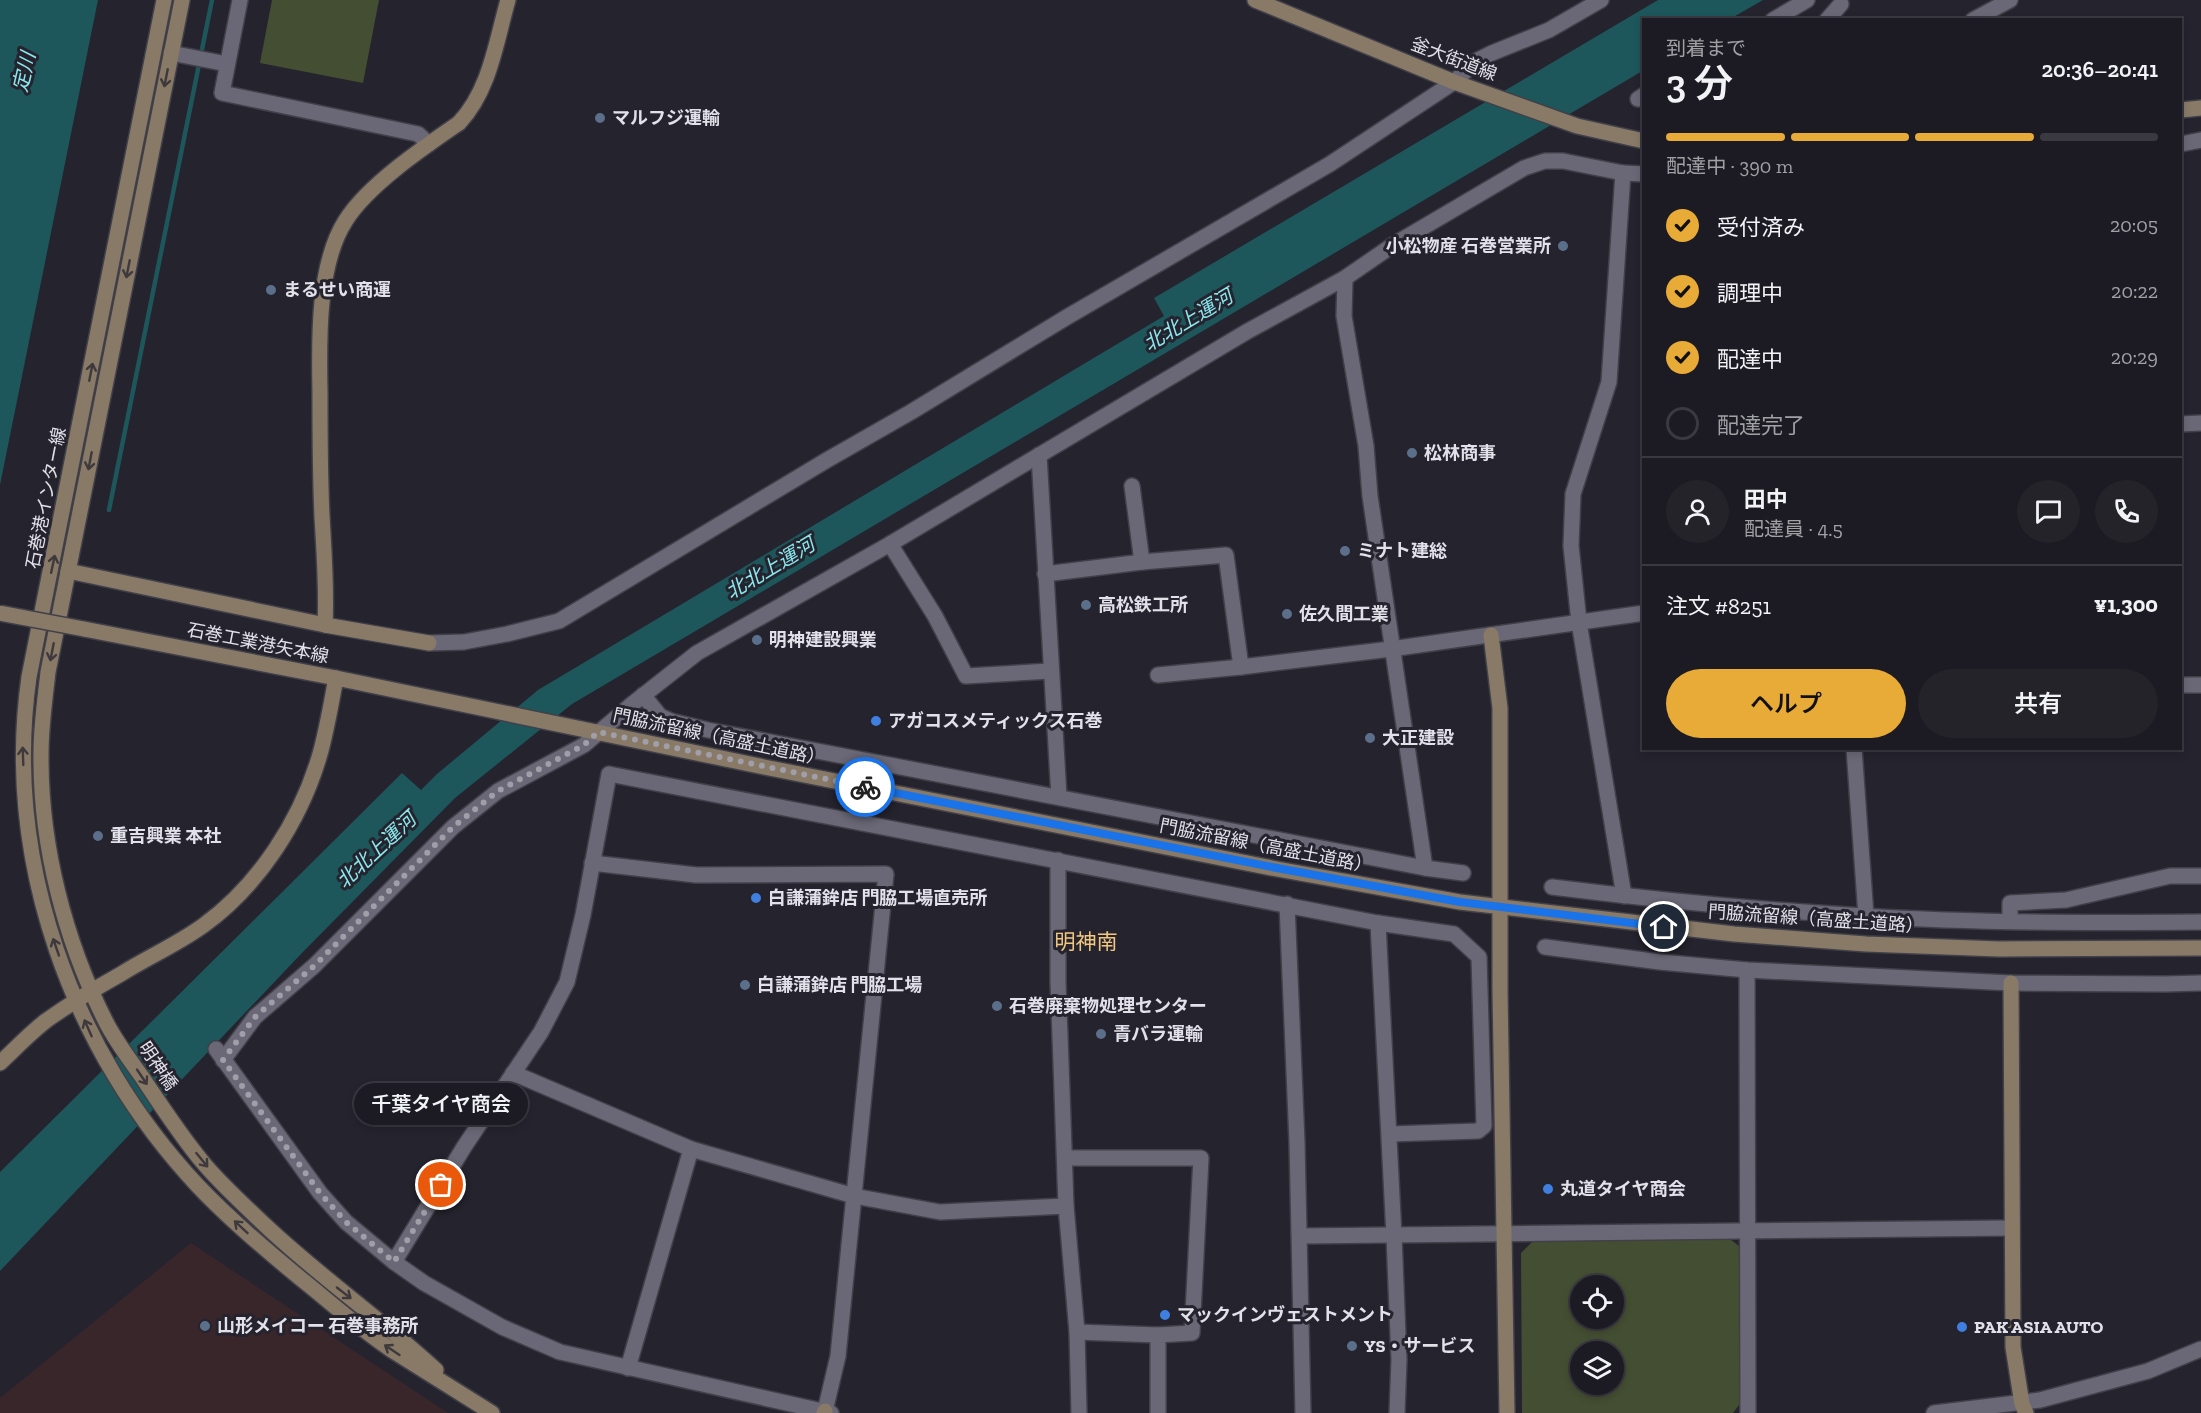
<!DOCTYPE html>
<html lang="ja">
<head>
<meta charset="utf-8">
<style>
	:root { --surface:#1c1a22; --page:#25232a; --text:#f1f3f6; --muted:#a0a1a5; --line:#3a3840; --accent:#e8ab37 }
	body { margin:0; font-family:"Zilla Slab","Noto Sans JP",serif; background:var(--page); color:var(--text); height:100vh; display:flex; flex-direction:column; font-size:22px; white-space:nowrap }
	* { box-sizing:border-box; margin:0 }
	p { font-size:20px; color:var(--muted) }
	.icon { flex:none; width:33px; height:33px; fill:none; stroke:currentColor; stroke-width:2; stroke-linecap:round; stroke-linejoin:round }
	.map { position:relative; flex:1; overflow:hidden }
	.details { position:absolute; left:1642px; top:18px; width:540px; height:732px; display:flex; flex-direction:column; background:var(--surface); border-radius:0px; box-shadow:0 3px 9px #0003,0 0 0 2px var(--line) }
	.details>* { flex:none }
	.fabs { position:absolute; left:1570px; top:1275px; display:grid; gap:12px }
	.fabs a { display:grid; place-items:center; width:54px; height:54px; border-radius:50%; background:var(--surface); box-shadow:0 3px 9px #0003,0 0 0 2px var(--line); font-size:30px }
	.pin { position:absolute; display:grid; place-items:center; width:51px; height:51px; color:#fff; margin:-26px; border:3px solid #fff; border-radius:50%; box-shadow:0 2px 6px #0007 }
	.courier { position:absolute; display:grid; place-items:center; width:60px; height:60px; margin:-30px; border:4px solid #1a73e8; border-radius:50%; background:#fff; color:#222; box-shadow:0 2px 8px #0007 }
	.bubble { position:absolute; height:42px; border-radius:21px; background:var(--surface); box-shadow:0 3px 9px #0003,0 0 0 2px var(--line); font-size:20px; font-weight:600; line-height:42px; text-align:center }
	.head em { font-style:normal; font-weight:600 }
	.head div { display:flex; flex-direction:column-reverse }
	.head { display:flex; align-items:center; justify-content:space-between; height:102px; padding:0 24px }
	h1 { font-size:39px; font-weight:600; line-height:45px }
	.bar { display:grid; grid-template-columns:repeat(4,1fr); gap:9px 6px; align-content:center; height:72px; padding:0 24px }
	.bar i { height:8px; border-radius:4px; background:var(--line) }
	.bar .active { background:var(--accent) }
	.bar p { grid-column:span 4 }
	.line { display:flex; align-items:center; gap:15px; padding:0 24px; border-top:2px solid var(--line) }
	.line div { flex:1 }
	.round { display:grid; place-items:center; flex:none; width:63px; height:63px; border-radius:32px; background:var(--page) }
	ol { padding:0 24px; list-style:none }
	li { display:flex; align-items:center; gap:18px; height:66px }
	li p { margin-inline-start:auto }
	li .icon { padding:6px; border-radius:50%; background:var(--accent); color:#111; stroke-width:4 }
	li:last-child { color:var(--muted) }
	li i { width:33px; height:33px; border:3px solid var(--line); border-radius:50% }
	.action { display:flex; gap:12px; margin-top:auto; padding:12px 24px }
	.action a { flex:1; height:69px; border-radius:36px; background:var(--accent); color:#111; font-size:24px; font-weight:600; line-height:69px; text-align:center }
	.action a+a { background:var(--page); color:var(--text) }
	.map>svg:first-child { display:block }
	.industrial { fill:#39262b }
	.green { fill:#444e32; fill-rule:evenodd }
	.water { fill:#1d575b }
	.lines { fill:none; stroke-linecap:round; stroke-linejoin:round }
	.stream { stroke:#1d575b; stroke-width:4.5 }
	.street-casing { stroke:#414049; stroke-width:18 }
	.secondary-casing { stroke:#414049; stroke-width:18 }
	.street { stroke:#6a6876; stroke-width:15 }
	.secondary { stroke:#897a67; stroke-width:15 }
	.secondary-bridge-casing { stroke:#414049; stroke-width:18; stroke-linecap:butt }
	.secondary-bridge { stroke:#897a67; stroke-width:15 }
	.oneway { stroke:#3e393c }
	.done { stroke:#a09ea8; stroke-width:6; stroke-dasharray:0 10.8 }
	.route { stroke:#1a73e8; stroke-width:8 }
	.service-dot { fill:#5c6f8a; stroke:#25232e; stroke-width:2 }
	.shop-dot { fill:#3f7fe0; stroke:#25232e; stroke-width:2 }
	.labels { text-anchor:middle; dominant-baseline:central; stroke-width:6; stroke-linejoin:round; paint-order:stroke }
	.street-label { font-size:18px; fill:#e2e1e9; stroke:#25232e }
	.poi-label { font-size:18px; font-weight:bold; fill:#e2e1e9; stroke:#25232e; text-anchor:start }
	.water-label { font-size:20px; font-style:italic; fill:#8ae8ee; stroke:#25232e }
	.quarter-label { font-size:21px; fill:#f0c680; stroke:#25232e }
</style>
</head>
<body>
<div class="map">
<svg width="2201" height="1413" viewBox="0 0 2201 1413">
	<rect width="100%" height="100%" fill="#25232e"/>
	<path class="industrial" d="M 191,1243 L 448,1413 L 0,1413 L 0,1398 Z"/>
	<g class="green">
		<path d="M 272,0 L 379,0 L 363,83 L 260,63 Z"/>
		<path d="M 1730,1239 L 1739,1246 L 1739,1405 L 1733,1413 L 1522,1413 L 1521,1253 L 1534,1240 ZM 1581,1286 L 1614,1286 L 1614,1318 L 1581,1318 ZM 1581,1352 L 1614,1352 L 1614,1384 L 1581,1384 Z"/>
	</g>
	<g class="water">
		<path d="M 0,0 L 98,0 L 0,485 Z"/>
		<path d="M 1658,0 L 1763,0 L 1730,19 L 1644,20 L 1644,70 L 572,704 L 455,798 L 300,955 L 0,1271 L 0,1172 L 402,773 L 421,790 L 437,774 L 538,690 L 1164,316 L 1154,298 Z"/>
	</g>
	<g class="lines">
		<path class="stream" d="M 109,510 L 212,0"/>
		<defs>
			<g id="street">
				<path d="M 240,0 L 222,93 L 418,134 L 429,144"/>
				<path d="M 1773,20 L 1807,0"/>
				<path d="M 1827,20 L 1841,4"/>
				<path d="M 1973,20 L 2010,0"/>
				<path d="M 171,53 L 227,64"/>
				<path d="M 1638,99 L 1644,95"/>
				<path d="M 2181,144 L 2201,140"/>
				<path d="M 1623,173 L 1609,382 L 1573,494 L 1571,546 L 1579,622 L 1624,896"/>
				<path d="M 1345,278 L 1344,316 L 1366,446 L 1370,496 L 1425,868"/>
				<path d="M 2181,424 L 2201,423"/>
				<path d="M 1039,455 L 1059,797"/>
				<path d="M 890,544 L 935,616 L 966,676 L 1050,671"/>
				<path d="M 1142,562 L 1226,555 L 1241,667 L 1158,675"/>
				<path d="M 1045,574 L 1142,562 L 1132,486"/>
				<path d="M 429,643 L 464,642 L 507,634 L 559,621 L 827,460 L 911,412 L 1067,317 L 1330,164 L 1454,82 L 1476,61 L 1492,53 L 1549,30 L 1601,0"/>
				<path d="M 1241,667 L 1391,649 L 1644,613"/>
				<path d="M 2181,685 L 2201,685"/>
				<path d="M 643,695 L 660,716 L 671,721 L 708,730 L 1425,868 L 1463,873"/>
				<path d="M 1854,748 L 1866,916"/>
				<path d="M 1058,860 L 1058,982 L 1061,1063 L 1066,1206 L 1077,1332 L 1079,1413"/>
				<path d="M 592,863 L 696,875 L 886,874 L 838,1356 L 825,1411"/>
				<path d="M 1552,887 C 1656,900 1760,910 1864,916 C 1976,923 2089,923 2201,922"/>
				<path d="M 1287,904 L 1297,1143 L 1303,1413"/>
				<path d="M 2010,921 L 2010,903 L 2066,900 L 2170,876 L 2201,876"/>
				<path d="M 1378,923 L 1394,1236 L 1399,1360 L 1397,1413"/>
				<path d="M 1545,947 L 1660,962 L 1747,970 L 2011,983 L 2165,984 L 2201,983"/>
				<path d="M 1747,970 L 1748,1413"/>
				<path d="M 216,1049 L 320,1193 L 346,1222 L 394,1262 L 424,1283 L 502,1327 L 560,1352 L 831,1413"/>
				<path d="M 223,1060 L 255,1017 L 314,966 L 453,827 L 498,791 L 584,745 L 631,705 L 697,653 L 890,544 L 1248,331 L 1345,278 L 1393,245 L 1524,168 L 1545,161 L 1563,161 L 1623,173 L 1644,174"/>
				<path d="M 513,1073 L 691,1149 L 854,1196 L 940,1212 L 1066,1206"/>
				<path d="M 1065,1158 L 1201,1158 L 1192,1333 L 1158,1335 L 1158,1413"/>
				<path d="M 1300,1236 L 2011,1228"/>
				<path d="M 394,1262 L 464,1147 L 541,1032 L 567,982 L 583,915 L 609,774 L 1378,923 L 1454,934 L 1479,957 L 1484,1126 L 1478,1131 L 1390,1134"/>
				<path d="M 1077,1332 L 1158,1335"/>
				<path d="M 628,1368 L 691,1149"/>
				<path d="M 1934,1413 L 2040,1400 L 2148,1371 L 2201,1349"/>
			</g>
			<g id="secondary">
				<path d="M 164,0 L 29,677 C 3,860 72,1052 198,1186 C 234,1224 275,1258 316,1291 C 341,1312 366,1333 393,1351 C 426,1372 459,1392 492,1413"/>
				<path d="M 182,0 L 48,672 C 45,699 41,726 41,753 C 40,845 65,942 107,1024 C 117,1043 130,1060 142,1077 C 162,1107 182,1138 205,1165 C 224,1187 246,1207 266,1226 C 320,1277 381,1319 436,1370"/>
				<path d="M 1255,0 L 1454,82 L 1577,126 L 1644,141"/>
				<path d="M 2181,110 L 2201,108"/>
				<path d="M 68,571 L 325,625 L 429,643"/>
				<path d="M 325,625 C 327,588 324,553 322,516 C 320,475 320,434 320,393 C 319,343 317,264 346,220 C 368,185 424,147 459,123 C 490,90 496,42 508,0"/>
				<path d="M 84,629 L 336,678 L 764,767 L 1277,869 L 1460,902 L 1734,934 L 1866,944 L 1999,949 L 2201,948"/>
				<path d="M 1491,635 L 1500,708 L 1500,991 L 1507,1413"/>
				<path d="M 2011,983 L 2013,1347 L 2022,1404 L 2026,1413"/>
				<path d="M 0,1063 C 16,1048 31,1032 47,1020 C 71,1003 96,988 121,974 C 148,957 178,944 204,925 C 259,885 301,820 320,754 C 327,729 331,704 336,678"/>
				<path d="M 824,1413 L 825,1411"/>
			</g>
		</defs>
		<use href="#street" class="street-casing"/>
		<use href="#secondary" class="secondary-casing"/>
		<use href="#street" class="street"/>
		<use href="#secondary" class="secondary"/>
		<defs>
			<path id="secondary-bridge" d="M 0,613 L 84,629"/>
		</defs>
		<use href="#secondary-bridge" class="secondary-bridge-casing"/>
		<use href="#secondary-bridge" class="secondary-bridge"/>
	</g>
	<defs><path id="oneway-shaft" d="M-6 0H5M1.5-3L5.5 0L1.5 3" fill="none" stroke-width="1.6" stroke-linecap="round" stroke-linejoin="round" transform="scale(1.5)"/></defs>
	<g class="oneway">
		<use href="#oneway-shaft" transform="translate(166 78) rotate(101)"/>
		<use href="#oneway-shaft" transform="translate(128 269) rotate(101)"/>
		<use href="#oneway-shaft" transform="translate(91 372) rotate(-79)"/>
		<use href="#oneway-shaft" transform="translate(90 461) rotate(101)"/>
		<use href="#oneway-shaft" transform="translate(53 564) rotate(-78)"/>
		<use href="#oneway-shaft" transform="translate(52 652) rotate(101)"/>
		<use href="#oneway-shaft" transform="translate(23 756) rotate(-92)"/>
		<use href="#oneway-shaft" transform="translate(56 947) rotate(-109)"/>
		<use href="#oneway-shaft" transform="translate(88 1028) rotate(-114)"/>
		<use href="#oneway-shaft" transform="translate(142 1077) rotate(56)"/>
		<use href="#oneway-shaft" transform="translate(202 1160) rotate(51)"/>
		<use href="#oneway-shaft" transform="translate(241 1227) rotate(-137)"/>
		<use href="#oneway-shaft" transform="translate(344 1293) rotate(38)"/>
		<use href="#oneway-shaft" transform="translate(392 1350) rotate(-146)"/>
	</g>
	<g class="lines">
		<path class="done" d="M 441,1185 L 394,1262 L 346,1222 L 320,1193 L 223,1060 L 255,1017 L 314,966 L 453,827 L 498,791 L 584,745 L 598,732 L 865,787"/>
		<path class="route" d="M 865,787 L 1277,868 L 1460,902 L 1664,927"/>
	</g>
	<g class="service-dot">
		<circle cx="600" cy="118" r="6"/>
		<circle cx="1563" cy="246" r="6"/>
		<circle cx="271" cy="290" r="6"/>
		<circle cx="1412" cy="453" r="6"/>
		<circle cx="1345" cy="551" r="6"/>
		<circle cx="1086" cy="605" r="6"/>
		<circle cx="1287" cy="614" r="6"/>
		<circle cx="757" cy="640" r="6"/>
		<circle cx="1370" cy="738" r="6"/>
		<circle cx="98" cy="836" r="6"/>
		<circle cx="745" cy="985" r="6"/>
		<circle cx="997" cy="1006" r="6"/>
		<circle cx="1101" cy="1034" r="6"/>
		<circle cx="205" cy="1326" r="6"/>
		<circle cx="1352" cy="1346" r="6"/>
	</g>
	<g class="shop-dot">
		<circle cx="876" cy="721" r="6"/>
		<circle cx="756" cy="898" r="6"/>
		<circle cx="1548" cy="1189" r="6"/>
		<circle cx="1165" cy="1315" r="6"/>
		<circle cx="1962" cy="1327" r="6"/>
	</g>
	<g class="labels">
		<g class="street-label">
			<text transform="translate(1454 59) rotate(21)">釜大街道線</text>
			<text transform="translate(46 498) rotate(-79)">石巻港インター線</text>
			<text transform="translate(258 643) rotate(11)">石巻工業港矢本線</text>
			<text transform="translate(719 737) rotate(12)">門脇流留線（高盛土道路）</text>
			<text transform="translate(1266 846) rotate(11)">門脇流留線（高盛土道路）</text>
			<text transform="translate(1816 919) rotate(4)">門脇流留線（高盛土道路）</text>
			<text transform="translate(158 1066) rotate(56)">明神橋</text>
		</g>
		<g class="poi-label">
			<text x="612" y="118">マルフジ運輸</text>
			<text x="1551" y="246" text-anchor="end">小松物産 石巻営業所</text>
			<text x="283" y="290">まるせい商運</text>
			<text x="1424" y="453">松林商事</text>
			<text x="1357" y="551">ミナト建総</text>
			<text x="1098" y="605">高松鉄工所</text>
			<text x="1299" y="614">佐久間工業</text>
			<text x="769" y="640">明神建設興業</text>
			<text x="888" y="721">アガコスメティックス石巻</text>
			<text x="1382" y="738">大正建設</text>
			<text x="110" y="836">重吉興業 本社</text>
			<text x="768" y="898">白謙蒲鉾店 門脇工場直売所</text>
			<text x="757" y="985">白謙蒲鉾店 門脇工場</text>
			<text x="1009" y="1006">石巻廃棄物処理センター</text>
			<text x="1113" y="1034">青バラ運輸</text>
			<text x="1560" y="1189">丸道タイヤ商会</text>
			<text x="1177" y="1315">マックインヴェストメント</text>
			<text x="217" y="1326">山形メイコー 石巻事務所</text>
			<text x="1974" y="1327">PAK ASIA AUTO</text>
			<text x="1364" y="1346">YS・サービス</text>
		</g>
		<g class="water-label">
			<text transform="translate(24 72) rotate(-77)">定川</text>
			<text transform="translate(1188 320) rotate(-31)">北北上運河</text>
			<text transform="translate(770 568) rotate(-31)">北北上運河</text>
			<text transform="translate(376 850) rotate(-43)">北北上運河</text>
		</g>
		<g class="quarter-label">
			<text x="1086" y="941">明神南</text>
		</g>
	</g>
</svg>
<div class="fabs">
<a><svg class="icon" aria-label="locate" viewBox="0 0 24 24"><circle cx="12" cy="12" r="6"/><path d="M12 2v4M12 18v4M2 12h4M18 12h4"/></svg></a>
<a><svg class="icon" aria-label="layers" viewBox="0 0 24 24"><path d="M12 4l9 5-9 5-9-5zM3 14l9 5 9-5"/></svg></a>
</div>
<div class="pin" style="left:441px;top:1185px;background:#ea580c"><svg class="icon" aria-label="bag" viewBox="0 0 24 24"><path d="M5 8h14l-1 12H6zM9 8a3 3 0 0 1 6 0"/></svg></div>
<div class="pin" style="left:1664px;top:927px;background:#1f2937"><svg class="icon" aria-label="home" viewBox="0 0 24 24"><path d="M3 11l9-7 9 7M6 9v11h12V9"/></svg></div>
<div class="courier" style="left:865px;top:787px"><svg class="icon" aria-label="bike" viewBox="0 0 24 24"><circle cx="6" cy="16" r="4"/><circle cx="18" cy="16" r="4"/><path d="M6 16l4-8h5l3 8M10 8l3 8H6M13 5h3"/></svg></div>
<div class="bubble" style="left:354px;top:1083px;width:174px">千葉タイヤ商会</div>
<section class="details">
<div class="head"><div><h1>3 分</h1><p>到着まで</p></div><em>20:36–20:41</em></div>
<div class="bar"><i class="active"></i><i class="active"></i><i class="active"></i><i></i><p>配達中 · 390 m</p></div>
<ol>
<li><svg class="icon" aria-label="check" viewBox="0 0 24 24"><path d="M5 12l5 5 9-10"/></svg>受付済み<p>20:05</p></li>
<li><svg class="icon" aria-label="check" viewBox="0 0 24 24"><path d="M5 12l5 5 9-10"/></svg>調理中<p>20:22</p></li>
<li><svg class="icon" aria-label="check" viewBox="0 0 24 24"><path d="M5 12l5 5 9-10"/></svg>配達中<p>20:29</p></li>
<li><i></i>配達完了</li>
</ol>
<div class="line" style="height:108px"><a class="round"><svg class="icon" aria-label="person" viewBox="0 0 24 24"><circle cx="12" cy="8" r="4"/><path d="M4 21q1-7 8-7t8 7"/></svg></a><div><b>田中</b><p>配達員 · 4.5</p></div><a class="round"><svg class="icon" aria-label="chat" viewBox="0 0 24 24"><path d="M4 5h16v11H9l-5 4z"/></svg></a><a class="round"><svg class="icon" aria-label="phone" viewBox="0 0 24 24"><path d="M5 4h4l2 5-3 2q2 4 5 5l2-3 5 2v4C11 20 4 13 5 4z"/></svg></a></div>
<div class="line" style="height:78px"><div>注文 #8251</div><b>¥1,300</b></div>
<div class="action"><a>ヘルプ</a><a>共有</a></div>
</section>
</div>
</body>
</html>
